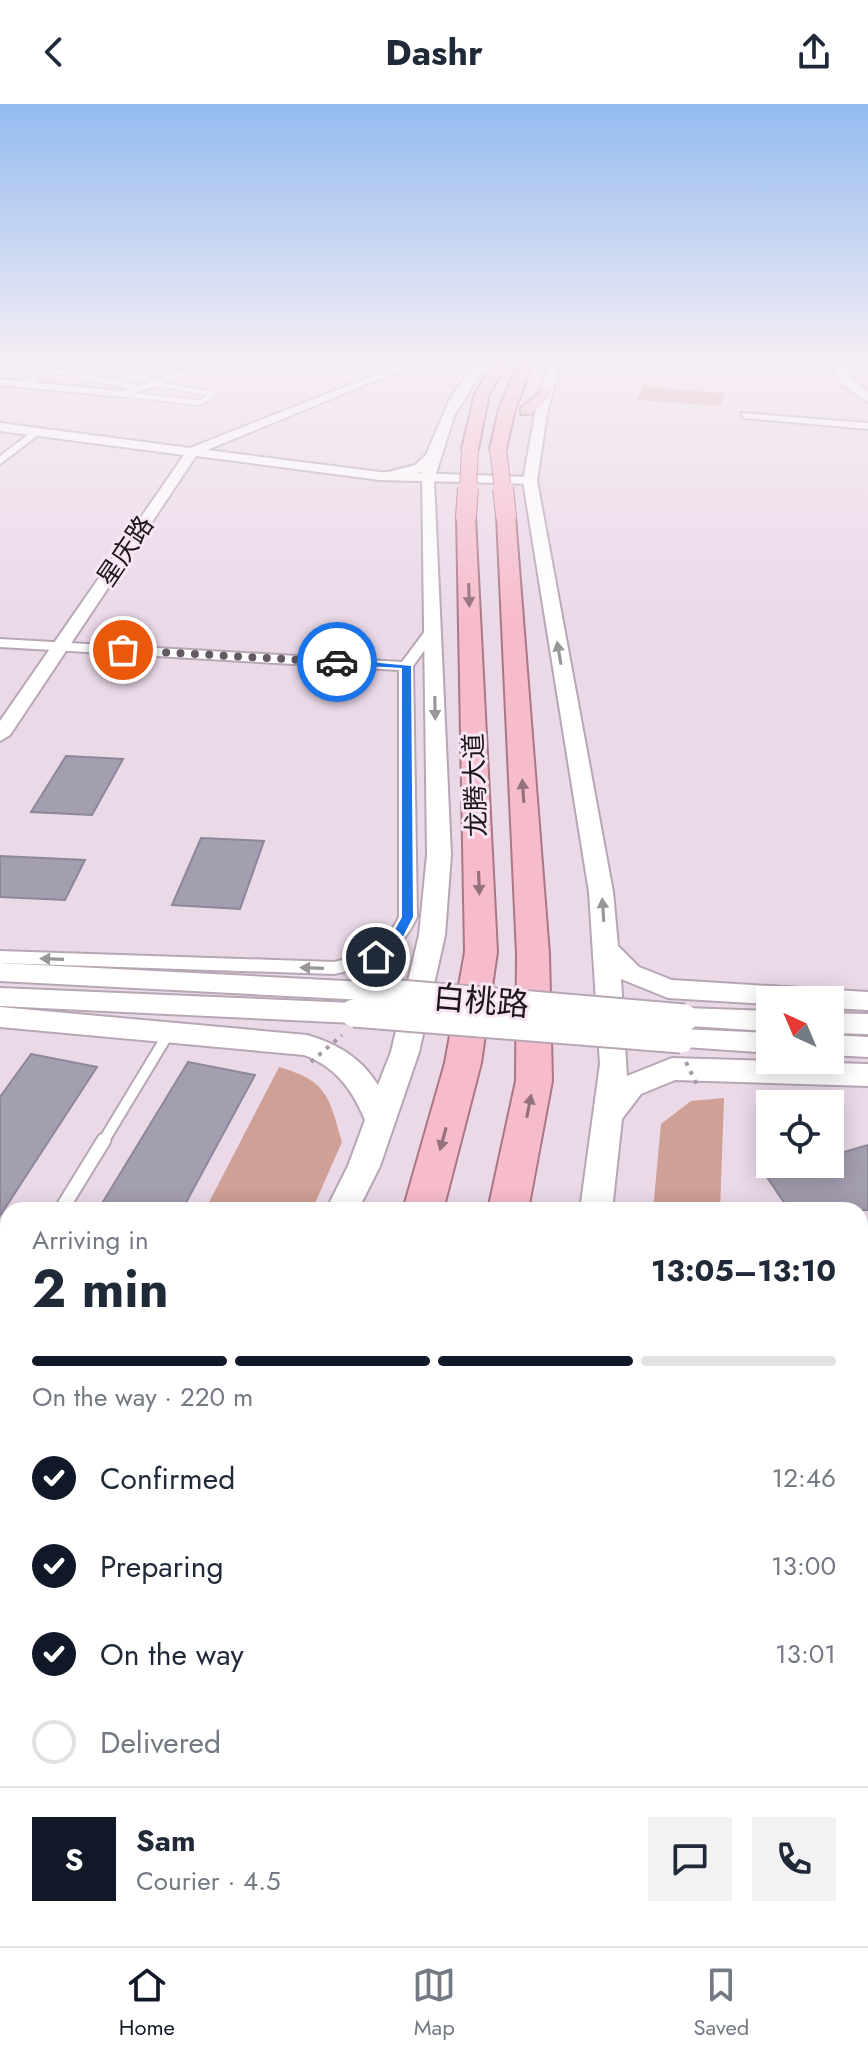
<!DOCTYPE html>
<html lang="en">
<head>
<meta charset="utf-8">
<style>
	:root { --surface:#fff; --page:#f2f2f3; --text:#1f2937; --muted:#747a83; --line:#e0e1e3; --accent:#111827 }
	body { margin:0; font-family:Jost,"Noto Sans SC",sans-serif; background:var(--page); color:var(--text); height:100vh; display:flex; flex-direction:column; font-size:30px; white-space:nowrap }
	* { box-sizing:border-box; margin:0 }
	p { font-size:26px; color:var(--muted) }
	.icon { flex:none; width:44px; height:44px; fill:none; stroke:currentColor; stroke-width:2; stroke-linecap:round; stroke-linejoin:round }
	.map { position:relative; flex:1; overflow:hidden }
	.drawer { position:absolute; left:0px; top:1098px; width:868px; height:744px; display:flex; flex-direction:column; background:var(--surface); border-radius:24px 24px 0 0; box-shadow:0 4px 20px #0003 }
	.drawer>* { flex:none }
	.needle { width:52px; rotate:316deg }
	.tools { position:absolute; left:756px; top:882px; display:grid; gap:16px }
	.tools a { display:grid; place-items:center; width:88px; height:88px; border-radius:0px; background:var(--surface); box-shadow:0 4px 20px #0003; font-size:40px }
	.pin { position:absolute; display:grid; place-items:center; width:68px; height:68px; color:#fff; margin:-34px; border:4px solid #fff; border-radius:50%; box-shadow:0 2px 8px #0007 }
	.courier { position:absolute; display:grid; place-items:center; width:80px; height:80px; margin:-40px; border:6px solid #1a73e8; border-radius:50%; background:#fff; color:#222; box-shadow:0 2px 10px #0007 }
	.headline em { font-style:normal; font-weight:700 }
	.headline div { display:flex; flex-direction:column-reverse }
	.headline { display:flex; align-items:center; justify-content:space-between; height:136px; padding:0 32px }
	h1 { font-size:52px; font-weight:700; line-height:60px }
	.bar { display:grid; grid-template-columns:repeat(4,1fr); gap:12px 8px; align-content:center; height:96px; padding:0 32px }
	.bar i { height:10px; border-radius:6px; background:var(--line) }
	.bar .on { background:var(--accent) }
	.bar p { grid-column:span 4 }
	.line { display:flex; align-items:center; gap:20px; padding:0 32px; border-top:2px solid var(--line) }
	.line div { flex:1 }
	.round { display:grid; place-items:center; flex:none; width:84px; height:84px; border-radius:0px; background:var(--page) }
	ol { padding:0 32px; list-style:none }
	li { display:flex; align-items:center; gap:24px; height:88px }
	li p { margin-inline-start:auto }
	li .icon { padding:8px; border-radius:50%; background:var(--accent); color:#fff; stroke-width:4 }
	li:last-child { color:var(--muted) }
	li i { width:44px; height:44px; border:4px solid var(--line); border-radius:50% }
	header { display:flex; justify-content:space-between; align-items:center; height:104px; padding:0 32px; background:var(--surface); font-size:36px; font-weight:700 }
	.menu { display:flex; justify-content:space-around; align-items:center; height:112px; border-top:2px solid var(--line); background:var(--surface); font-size:22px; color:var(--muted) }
	.menu a { display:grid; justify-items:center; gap:4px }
	.menu .on { color:var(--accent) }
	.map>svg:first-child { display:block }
	.green { fill:#cfa095 }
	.building { fill:#a49eb1; stroke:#8d879a; stroke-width:2 }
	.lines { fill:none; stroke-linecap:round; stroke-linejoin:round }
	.service-far3-casing { stroke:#b7a6b4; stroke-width:7 }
	.service-far2-casing { stroke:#b7a6b4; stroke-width:14 }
	.service-far1-casing { stroke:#b7a6b4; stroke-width:17 }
	.service-casing { stroke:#b7a6b4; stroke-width:20 }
	.minor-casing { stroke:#b7a6b4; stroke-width:4 }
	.tertiary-casing { stroke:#b7a6b4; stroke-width:4 }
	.secondary-casing { stroke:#b7a6b4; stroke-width:4 }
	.trunk-casing { stroke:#a97786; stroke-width:4 }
	.service-far3 { stroke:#fff; stroke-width:5 }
	.service-far2 { stroke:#fff; stroke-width:10 }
	.service-far1 { stroke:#fff; stroke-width:13 }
	.service { stroke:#fff; stroke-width:16 }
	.minor { fill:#fff; fill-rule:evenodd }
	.tertiary { fill:#fff; fill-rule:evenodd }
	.secondary { fill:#fff; fill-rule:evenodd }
	.trunk { fill:#f7bccc; fill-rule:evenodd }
	.secondary-bridge-casing { stroke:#b7a6b4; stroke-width:31; stroke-linecap:butt }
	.trunk-bridge-far1-casing { stroke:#a97786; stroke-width:18; stroke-linecap:butt }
	.trunk-bridge-casing { stroke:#a97786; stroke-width:22; stroke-linecap:butt }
	.path-bridge { stroke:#a799a5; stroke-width:4; stroke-dasharray:4 6; stroke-linecap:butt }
	.secondary-bridge { stroke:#fff; stroke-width:27 }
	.trunk-bridge-far1 { stroke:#f7bccc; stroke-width:16 }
	.trunk-bridge { stroke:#f7bccc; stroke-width:20 }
	.oneway { fill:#94717c }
	.oneway2 { fill:#999698 }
	.route { fill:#1a73e8 }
	.done { stroke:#645a63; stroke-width:8; stroke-dasharray:0 14.4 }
	.labels { text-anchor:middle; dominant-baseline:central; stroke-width:6; stroke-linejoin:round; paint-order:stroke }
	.far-street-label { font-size:26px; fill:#1c161b; stroke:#f8e6f5 }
	.street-label { font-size:32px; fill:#1c161b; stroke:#f8e6f5 }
</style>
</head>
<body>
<header><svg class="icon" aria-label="back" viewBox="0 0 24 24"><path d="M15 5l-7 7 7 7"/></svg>Dashr<svg class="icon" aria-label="share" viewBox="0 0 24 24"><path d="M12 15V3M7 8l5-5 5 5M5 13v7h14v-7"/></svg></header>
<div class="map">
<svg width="868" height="1842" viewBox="0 0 868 1842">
	<rect width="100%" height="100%" fill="#ebd9e8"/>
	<g class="green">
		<path d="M 643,283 L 725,289 L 721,302 L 637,296 Z"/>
		<path d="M 279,963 C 328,977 329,993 342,1038 L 312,1106 L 205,1106 Z"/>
		<path d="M 724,994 L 720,1106 L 653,1106 L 661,1020 L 691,997 Z"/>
		<path d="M 8,1408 L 8,1568 L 0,1577 L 0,1419 Z"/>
		<path d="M 466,1834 L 584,1834 L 581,1842 L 462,1842 Z"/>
	</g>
	<g class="building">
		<path d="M 66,652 L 123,655 L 92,711 L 31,708 Z"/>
		<path d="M 201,734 L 264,737 L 240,805 L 172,801 Z"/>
		<path d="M 0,752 L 85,756 L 65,796 L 0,793 Z"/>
		<path d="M 31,950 L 97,963 L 0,1112 L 0,993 Z"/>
		<path d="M 188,958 L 255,971 L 182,1106 L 98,1106 Z"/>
		<path d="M 868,1041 L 868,1106 L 789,1106 L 765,1070 L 800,1060 L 830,1060 L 830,1052 Z"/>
	</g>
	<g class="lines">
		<defs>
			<g id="service-far3">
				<path d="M 45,265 L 138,284"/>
				<path d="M 27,281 L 47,263 L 65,259 L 157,277"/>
				<path d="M 124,290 L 200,299 L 214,290 L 151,279"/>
			</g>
			<path id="service-far2" d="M 103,1038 L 170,927"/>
			<g id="service-far1">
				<path d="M 61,1106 L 104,1036"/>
				<path d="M 0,1190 L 8,1179"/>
			</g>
			<path id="service" d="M 619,1842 L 621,1834"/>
			<g id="minor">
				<path d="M 214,256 L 226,256 L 124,293 L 0,281 L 0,275 L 123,287 Z"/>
				<path d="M 782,256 L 810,256 L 848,262 L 844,264 Z"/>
				<path d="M 741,309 L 868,319 L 868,325 L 744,314 Z"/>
				<path d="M 37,324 L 45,326 L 0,360 L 0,352 Z"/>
				<path d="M 428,523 L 439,526 L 413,562 L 417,813 C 400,850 373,862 334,870 L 0,859 L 0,847 L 334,858 C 364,852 386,841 399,813 L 399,566 L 0,543 L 0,535 L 402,558 Z"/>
				<path d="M 860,1699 L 868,1702 L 868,1737 L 860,1734 Z"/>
			</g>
			<path id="tertiary" d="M 412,256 L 426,256 L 207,346 L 380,368 L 530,373 L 535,374 L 535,380 L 380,376 L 196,352 L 10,631 L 0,637 L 0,617 L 184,351 L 0,327 L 0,319 L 190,344 Z"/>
			<g id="secondary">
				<path d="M 477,256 L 489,256 L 454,312 L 434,376 L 451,751 L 445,831 L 419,948 L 380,1062 L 358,1106 L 326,1106 L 348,1062 L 365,1016 C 352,985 336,963 304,951 L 0,923 L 0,903 L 307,931 C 338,940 361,954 378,981 L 391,948 L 419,831 L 427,751 L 422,368 L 380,376 L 373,372 L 415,361 L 426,351 L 449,297 Z"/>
				<path d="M 550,256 L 562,256 L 547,309 L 537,377 L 613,788 L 618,842 L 639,863 L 672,876 L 868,888 L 868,906 L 830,904 L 830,896 L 770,896 L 770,900 L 668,894 L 621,875 L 627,972 L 672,954 L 868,960 L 868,982 L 675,976 L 641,990 L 622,1015 L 612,1106 L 580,1106 L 600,960 L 589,788 L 523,377 L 535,309 Z"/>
				<path d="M 840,256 L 852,256 L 847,270 L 868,288 L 868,298 L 842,281 L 835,270 Z"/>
				<path d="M 0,859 L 364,878 L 374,881 L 378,887 L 374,893 L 364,896 L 0,877 Z"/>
				<path d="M 0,884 L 354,899 L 364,902 L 368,909 L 364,916 L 354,919 L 0,902 Z"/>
				<path d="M 684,904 L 770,907 L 770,927 L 674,921 L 670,914 L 674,907 Z"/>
				<path d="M 830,909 L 868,910 L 868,930 L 830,929 Z"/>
				<path d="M 681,925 L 770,929 L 770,949 L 671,942 L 667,935 L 671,928 Z"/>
				<path d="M 830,931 L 868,933 L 868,953 L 830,951 Z"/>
				<path d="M 8,1586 L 8,1636 L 0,1640 L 0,1590 Z"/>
				<path d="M 320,1834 L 371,1834 L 368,1842 L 316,1842 Z"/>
			</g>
			<g id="trunk">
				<path d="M 496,256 L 510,256 L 489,290 L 478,345 L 476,348 L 464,348 L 462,345 L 475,290 Z"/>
				<path d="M 520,256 L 534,256 L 515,305 L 506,345 L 504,348 L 492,348 L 490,345 L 499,305 Z"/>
				<path d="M 546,284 L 551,285 L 551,291 L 531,310 L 521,310 L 521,304 Z"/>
				<path d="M 506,406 L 515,412 L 549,850 L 552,977 L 528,1106 L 488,1106 L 516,977 L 517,850 L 497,412 Z"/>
				<path d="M 466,407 L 475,413 L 497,848 L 481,959 L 443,1106 L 403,1106 L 445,959 L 465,848 L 457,413 Z"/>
				<path d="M 8,1706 L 8,1771 L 0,1775 L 0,1709 Z"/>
				<path d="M 8,1806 L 8,1834 L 47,1834 L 44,1842 L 0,1842 L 0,1810 Z"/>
				<path d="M 123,1834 L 241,1834 L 238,1842 L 120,1842 Z"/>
			</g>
		</defs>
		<use href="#service-far3" class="service-far3-casing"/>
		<use href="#service-far2" class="service-far2-casing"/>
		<use href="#service-far1" class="service-far1-casing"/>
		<use href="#service" class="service-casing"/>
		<use href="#minor" class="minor-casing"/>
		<use href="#tertiary" class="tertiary-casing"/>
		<use href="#secondary" class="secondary-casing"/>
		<use href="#trunk" class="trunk-casing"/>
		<use href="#service-far3" class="service-far3"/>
		<use href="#service-far2" class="service-far2"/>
		<use href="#service-far1" class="service-far1"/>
		<use href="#service" class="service"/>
		<use href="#minor" class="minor"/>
		<use href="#tertiary" class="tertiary"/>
		<use href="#secondary" class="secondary"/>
		<use href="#trunk" class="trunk"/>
		<defs>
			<g id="secondary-bridge">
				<path d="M 364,887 L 684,914"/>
				<path d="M 354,909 L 681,935"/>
			</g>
			<g id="trunk-bridge-far1">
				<path d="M 498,345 L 503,386"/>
				<path d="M 468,386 L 470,345"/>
			</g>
			<g id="trunk-bridge">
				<path d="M 503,384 L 506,412"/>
				<path d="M 466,413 L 468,384"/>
			</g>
		</defs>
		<use href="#secondary-bridge" class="secondary-bridge-casing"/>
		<use href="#trunk-bridge-far1" class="trunk-bridge-far1-casing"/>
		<use href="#trunk-bridge" class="trunk-bridge-casing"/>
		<g class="path-bridge">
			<path d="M 311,958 L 342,931"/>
			<path d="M 686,958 L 698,983"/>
		</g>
		<use href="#secondary-bridge" class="secondary-bridge"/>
		<use href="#trunk-bridge-far1" class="trunk-bridge-far1"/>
		<use href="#trunk-bridge" class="trunk-bridge"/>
	</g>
	<defs><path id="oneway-solid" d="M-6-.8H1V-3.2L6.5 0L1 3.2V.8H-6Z" transform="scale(2)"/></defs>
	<g class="oneway">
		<use href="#oneway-solid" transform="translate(469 491) rotate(88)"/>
		<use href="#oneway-solid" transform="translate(523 687) rotate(-94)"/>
		<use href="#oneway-solid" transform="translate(479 779) rotate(88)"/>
		<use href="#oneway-solid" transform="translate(529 1002) rotate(-79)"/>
		<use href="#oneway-solid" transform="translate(443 1035) rotate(105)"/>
	</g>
	<g class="oneway2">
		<use href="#oneway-solid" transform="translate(559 549) rotate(-100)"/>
		<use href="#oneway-solid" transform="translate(435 604) rotate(89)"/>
		<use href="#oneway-solid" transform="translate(603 806) rotate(-94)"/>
		<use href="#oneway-solid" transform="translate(52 855) rotate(-178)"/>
		<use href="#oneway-solid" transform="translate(312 864) rotate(-178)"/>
	</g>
	<linearGradient id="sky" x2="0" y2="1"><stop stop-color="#93bbef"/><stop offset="0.5" stop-color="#f6eef5"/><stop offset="1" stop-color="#f6eef5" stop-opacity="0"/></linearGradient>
	<rect width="868" height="514" fill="url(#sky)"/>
	<path class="route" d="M 337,555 L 411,562 L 413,813 L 397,844 L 376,857 L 370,853 L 388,839 L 402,813 L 402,564 L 334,560 Z"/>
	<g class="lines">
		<path class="done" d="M 123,546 L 337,558"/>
	</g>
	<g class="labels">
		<g class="far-street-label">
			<text transform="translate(125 447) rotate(-56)">星庆路</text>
			<text transform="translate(475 681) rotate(-92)">龙腾大道</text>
		</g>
		<g class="street-label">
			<text transform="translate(481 897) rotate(5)">白桃路</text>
		</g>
	</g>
</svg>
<div class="tools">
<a><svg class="needle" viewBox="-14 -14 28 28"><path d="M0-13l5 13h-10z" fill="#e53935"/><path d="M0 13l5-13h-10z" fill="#747a83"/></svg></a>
<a><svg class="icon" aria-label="locate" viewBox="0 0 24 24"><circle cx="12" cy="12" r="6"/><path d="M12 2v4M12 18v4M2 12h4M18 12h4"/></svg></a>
</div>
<div class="pin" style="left:123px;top:546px;background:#ea580c"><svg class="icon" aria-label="bag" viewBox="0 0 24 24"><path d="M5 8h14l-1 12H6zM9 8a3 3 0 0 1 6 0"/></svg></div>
<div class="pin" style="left:376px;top:853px;background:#1f2937"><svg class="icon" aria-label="home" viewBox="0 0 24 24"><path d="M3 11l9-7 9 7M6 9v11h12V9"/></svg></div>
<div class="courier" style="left:337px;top:558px"><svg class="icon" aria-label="car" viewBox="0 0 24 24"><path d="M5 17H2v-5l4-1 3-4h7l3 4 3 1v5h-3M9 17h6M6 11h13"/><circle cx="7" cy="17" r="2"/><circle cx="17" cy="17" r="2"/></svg></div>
<section class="drawer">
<div class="headline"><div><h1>2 min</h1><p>Arriving in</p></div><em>13:05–13:10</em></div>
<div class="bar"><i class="on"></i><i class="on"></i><i class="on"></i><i></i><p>On the way · 220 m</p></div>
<ol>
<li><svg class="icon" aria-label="check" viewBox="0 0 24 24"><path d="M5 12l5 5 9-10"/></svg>Confirmed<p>12:46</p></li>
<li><svg class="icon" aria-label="check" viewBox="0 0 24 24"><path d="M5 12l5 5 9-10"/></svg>Preparing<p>13:00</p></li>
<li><svg class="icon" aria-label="check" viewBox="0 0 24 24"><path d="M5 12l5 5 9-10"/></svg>On the way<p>13:01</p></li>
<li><i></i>Delivered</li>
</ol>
<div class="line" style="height:144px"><b class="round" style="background:var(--accent);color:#fff">S</b><div><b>Sam</b><p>Courier · 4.5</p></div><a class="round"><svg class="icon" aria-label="chat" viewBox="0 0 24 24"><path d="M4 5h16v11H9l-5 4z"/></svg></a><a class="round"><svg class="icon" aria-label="phone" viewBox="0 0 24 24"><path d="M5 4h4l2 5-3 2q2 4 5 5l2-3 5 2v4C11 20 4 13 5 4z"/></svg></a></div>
</section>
</div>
<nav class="menu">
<a class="on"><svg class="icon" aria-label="home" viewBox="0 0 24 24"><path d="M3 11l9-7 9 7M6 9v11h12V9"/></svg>Home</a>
<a><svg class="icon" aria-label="map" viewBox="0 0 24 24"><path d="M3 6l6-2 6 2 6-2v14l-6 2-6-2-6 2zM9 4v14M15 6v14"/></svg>Map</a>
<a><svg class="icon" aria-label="saved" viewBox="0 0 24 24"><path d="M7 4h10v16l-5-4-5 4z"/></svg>Saved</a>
</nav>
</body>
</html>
